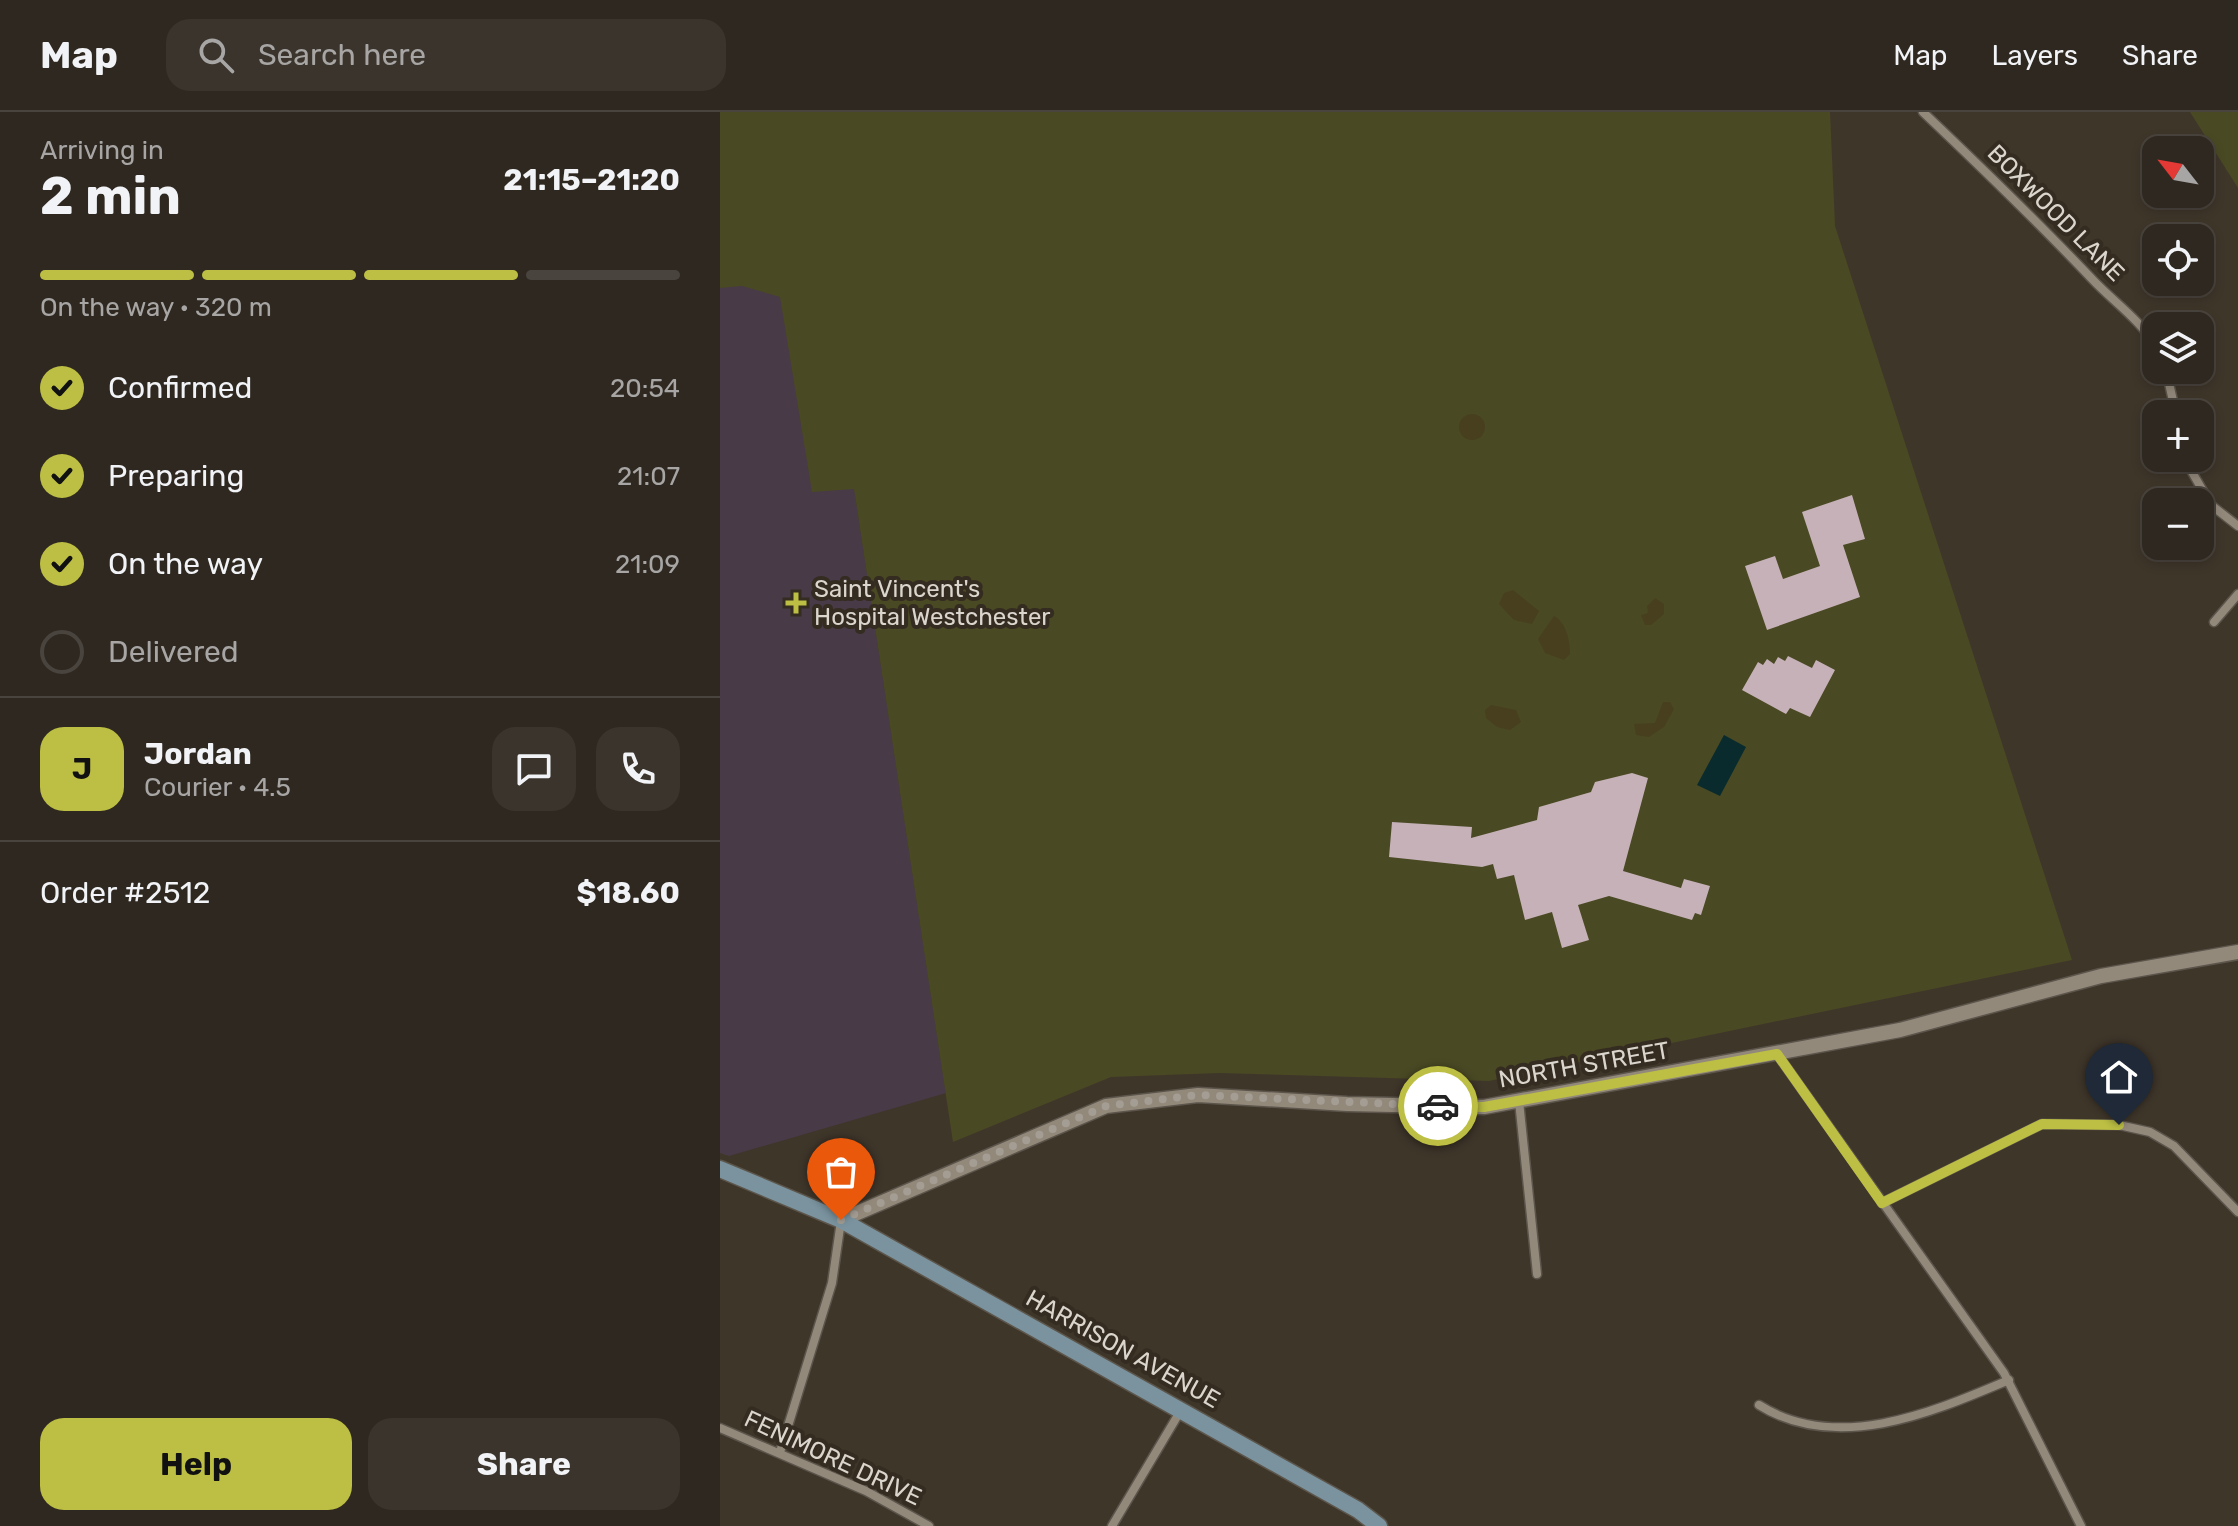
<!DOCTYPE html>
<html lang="en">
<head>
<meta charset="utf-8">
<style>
	:root { --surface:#2f2820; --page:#3b342d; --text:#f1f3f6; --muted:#a7a6a5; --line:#4a443e; --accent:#bcbf43 }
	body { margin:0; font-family:Rubik,sans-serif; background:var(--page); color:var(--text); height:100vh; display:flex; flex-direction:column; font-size:30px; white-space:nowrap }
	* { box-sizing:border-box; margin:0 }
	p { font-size:26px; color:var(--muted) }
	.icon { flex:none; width:44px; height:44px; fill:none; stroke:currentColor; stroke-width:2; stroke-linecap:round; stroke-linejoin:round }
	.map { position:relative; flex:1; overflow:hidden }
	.details { display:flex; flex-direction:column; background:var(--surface); width:720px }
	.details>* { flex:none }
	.needle { width:52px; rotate:301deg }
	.controls { position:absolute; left:1422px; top:24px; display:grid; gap:16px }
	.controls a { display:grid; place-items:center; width:72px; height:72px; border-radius:16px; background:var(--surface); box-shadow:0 4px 12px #0003,0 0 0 2px var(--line); font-size:40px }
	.pin { position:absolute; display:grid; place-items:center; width:68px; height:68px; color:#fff; margin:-82px -34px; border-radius:50% 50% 50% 0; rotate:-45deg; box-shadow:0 0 8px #0007 }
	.pin .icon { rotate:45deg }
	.courier { position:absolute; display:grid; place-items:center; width:80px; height:80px; margin:-40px; border:6px solid #bcbf43; border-radius:50%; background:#fff; color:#222; box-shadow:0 2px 10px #0007 }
	.head em { font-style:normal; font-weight:700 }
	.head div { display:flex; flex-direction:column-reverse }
	.head { display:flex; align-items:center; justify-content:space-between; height:136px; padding:0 40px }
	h1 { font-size:52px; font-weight:700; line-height:60px }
	.bar { display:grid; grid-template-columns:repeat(4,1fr); gap:12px 8px; align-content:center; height:96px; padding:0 40px }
	.bar i { height:10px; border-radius:6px; background:var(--line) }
	.bar .selected { background:var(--accent) }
	.bar p { grid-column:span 4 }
	.line { display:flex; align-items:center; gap:20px; padding:0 40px; border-top:2px solid var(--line) }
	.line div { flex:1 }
	.round { display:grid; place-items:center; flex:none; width:84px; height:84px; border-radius:24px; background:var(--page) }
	ol { padding:0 40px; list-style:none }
	li { display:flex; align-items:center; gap:24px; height:88px }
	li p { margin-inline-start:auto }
	li .icon { padding:8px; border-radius:50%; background:var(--accent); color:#111; stroke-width:4 }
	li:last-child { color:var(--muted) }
	li i { width:44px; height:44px; border:4px solid var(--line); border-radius:50% }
	.button { display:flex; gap:16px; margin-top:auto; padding:16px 40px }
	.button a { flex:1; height:92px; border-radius:24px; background:var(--accent); color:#111; font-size:32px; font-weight:700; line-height:92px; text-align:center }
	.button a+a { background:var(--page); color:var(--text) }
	header { display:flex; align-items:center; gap:48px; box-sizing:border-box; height:112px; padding:0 40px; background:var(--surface); border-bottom:2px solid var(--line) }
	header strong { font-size:38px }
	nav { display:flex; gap:44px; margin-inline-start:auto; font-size:28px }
	.search { width:560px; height:72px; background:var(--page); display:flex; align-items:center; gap:20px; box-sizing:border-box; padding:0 28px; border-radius:24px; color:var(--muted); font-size:30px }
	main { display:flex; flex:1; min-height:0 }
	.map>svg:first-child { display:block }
	.medical { fill:#493a47 }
	.green { fill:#494924 }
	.sand { fill:#483f1f }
	.water { fill:#092b2d }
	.building { fill:#c5b1b7 }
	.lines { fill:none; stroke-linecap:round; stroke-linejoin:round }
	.minor-casing { stroke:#5c554b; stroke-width:11 }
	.tertiary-casing { stroke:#5c554b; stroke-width:17 }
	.secondary-casing { stroke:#5c554b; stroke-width:19 }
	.minor { stroke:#93897b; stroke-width:8 }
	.tertiary { stroke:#93897b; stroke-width:14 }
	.secondary { stroke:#7a939e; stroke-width:16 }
	.done { stroke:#a49d94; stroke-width:8; stroke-dasharray:0 14.4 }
	.route { stroke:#bcbf43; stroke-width:10 }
	.poi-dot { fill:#bcbf43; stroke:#352c21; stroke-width:3 }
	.labels { text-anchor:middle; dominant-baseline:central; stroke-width:8; stroke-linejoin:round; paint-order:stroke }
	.street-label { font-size:24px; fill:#dad5cd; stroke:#352c21 }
	.poi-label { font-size:24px; fill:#dad5cd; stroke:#352c21; text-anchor:start }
</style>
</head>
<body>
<header>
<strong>Map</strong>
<div class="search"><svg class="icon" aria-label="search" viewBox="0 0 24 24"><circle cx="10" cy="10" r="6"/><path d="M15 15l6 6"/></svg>Search here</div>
<nav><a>Map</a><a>Layers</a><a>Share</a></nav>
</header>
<main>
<section class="details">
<div class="head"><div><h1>2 min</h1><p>Arriving in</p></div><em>21:15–21:20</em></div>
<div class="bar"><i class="selected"></i><i class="selected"></i><i class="selected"></i><i></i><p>On the way · 320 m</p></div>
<ol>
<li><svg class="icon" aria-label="check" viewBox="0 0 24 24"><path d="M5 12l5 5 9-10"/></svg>Confirmed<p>20:54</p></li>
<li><svg class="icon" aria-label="check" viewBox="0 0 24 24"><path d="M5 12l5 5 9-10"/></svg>Preparing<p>21:07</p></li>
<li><svg class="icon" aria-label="check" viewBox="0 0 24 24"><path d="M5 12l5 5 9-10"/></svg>On the way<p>21:09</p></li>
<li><i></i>Delivered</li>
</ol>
<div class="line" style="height:144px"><b class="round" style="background:var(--accent);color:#111">J</b><div><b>Jordan</b><p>Courier · 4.5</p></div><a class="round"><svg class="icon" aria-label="chat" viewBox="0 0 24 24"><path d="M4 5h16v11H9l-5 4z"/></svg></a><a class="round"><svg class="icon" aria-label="phone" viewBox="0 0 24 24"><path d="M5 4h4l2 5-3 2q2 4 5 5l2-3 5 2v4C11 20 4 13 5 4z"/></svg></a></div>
<div class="line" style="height:104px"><div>Order #2512</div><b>$18.60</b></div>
<div class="button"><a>Help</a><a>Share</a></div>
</section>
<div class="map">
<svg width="1518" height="1414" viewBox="0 0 1518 1414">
	<rect width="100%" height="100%" fill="#3f362a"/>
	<path class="medical" d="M 0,0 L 77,0 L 226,981 L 9,1044 L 0,1041 Z"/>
	<g class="green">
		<path d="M 0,0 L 1110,0 L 1115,114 L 1352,848 L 769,969 L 499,961 L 391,965 L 233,1030 L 134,377 L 92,380 L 60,185 L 22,174 L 0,176 Z"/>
		<path d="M 1470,0 L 1518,0 L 1518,76 Z"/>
	</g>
	<g class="sand">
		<circle cx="752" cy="315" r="13"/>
		<path d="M 793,478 L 819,499 L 812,512 L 794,508 L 779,492 L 784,481 Z"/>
		<path d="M 935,486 L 944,492 L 944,502 L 931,513 L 925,513 L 921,503 L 928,501 L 927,494 Z"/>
		<path d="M 834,504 C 846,510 850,529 850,542 L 844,548 L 825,541 L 818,527 Z"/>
		<path d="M 943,590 L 950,590 L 954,597 L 944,615 L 929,625 L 916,623 L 914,612 L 935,611 Z"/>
		<path d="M 771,593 L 796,598 L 801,610 L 790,618 L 777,615 L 766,606 L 765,598 Z"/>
	</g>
	<path class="water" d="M 1004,623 L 1026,635 L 1000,684 L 977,673 Z"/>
	<g class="building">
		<path d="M 1132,383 L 1145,427 L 1123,433 L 1140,485 L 1047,518 L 1025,454 L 1055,444 L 1063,467 L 1100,454 L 1082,400 Z"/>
		<path d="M 1068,544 L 1092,556 L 1096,548 L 1115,558 L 1090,605 L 1070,596 L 1066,602 L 1022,578 L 1038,550 L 1043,553 L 1047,547 L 1054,552 L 1058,545 L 1065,549 Z"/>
		<path d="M 912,661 L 928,666 L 903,759 L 961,776 L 964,767 L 990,774 L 981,803 L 975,801 L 972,808 L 889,784 L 858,793 L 869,828 L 842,836 L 832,800 L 805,808 L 794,763 L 777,767 L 773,752 L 762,755 L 669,745 L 672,710 L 752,715 L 751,726 L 817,708 L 819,695 L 871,680 L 875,670 Z"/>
	</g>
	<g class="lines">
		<defs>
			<g id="minor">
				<path d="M 1203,0 C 1261,55 1318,110 1373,168 C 1394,190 1419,207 1436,234"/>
				<path d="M 1446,258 L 1456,302"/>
				<path d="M 1464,346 L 1491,393 L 1518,414"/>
				<path d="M 1494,510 L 1518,482"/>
				<path d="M 1057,942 L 1284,1261 L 1361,1414"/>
				<path d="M 799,989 L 817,1162"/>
				<path d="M 1162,1091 L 1322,1012 L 1399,1013 L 1430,1020 L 1454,1034 L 1518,1100"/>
				<path d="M 1039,1293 C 1117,1342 1213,1300 1289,1268"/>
				<path d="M 0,1316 L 146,1379 L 209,1414"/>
				<path d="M 60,1340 L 112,1171 L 121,1109"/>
				<path d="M 392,1414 L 461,1298"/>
			</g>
			<path id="tertiary" d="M 121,1108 L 386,994 L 478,983 L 627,992 L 764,995 L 1180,918 L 1381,864 L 1518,840"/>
			<path id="secondary" d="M 0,1057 L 121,1108 L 638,1398 L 659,1414"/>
		</defs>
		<use href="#minor" class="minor-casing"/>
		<use href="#tertiary" class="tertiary-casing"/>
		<use href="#secondary" class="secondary-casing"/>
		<use href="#minor" class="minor"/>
		<use href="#tertiary" class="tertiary"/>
		<use href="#secondary" class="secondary"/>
	</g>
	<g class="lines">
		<path class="done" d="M 121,1108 L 386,994 L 478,983 L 718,994"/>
		<path class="route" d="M 718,994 L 764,995 L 1057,942 L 1162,1091 L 1322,1012 L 1399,1013"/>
	</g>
	<path class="poi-dot" d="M72 479h8v8h8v8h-8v8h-8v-8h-8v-8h8z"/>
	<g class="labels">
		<g class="street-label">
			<text transform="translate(1336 101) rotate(45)">BOXWOOD LANE</text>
			<text transform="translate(864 953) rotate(-10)">NORTH STREET</text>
			<text transform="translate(403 1237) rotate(29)">HARRISON AVENUE</text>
			<text transform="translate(113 1346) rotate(25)">FENIMORE DRIVE</text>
		</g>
		<g class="poi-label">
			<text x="94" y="477">Saint Vincent's<tspan x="94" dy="28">Hospital Westchester</tspan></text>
		</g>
	</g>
</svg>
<div class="controls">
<a><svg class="needle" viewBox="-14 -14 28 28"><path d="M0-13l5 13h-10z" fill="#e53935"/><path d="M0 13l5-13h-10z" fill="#a7a6a5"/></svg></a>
<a><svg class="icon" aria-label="locate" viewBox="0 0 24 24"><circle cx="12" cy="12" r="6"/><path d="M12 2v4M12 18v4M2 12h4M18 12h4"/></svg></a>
<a><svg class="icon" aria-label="layers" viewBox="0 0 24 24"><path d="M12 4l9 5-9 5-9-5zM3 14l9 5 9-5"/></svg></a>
<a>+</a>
<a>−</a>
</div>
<div class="pin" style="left:121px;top:1108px;background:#ea580c"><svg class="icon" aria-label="bag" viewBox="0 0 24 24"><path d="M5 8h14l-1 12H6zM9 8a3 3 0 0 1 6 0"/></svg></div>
<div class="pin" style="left:1399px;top:1013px;background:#1f2937"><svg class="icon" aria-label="home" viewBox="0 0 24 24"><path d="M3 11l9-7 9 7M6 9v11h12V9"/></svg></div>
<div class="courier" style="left:718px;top:994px"><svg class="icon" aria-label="car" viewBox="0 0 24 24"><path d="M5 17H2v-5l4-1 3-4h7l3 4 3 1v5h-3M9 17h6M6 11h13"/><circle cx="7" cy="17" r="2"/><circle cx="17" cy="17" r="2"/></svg></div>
</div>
</main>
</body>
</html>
